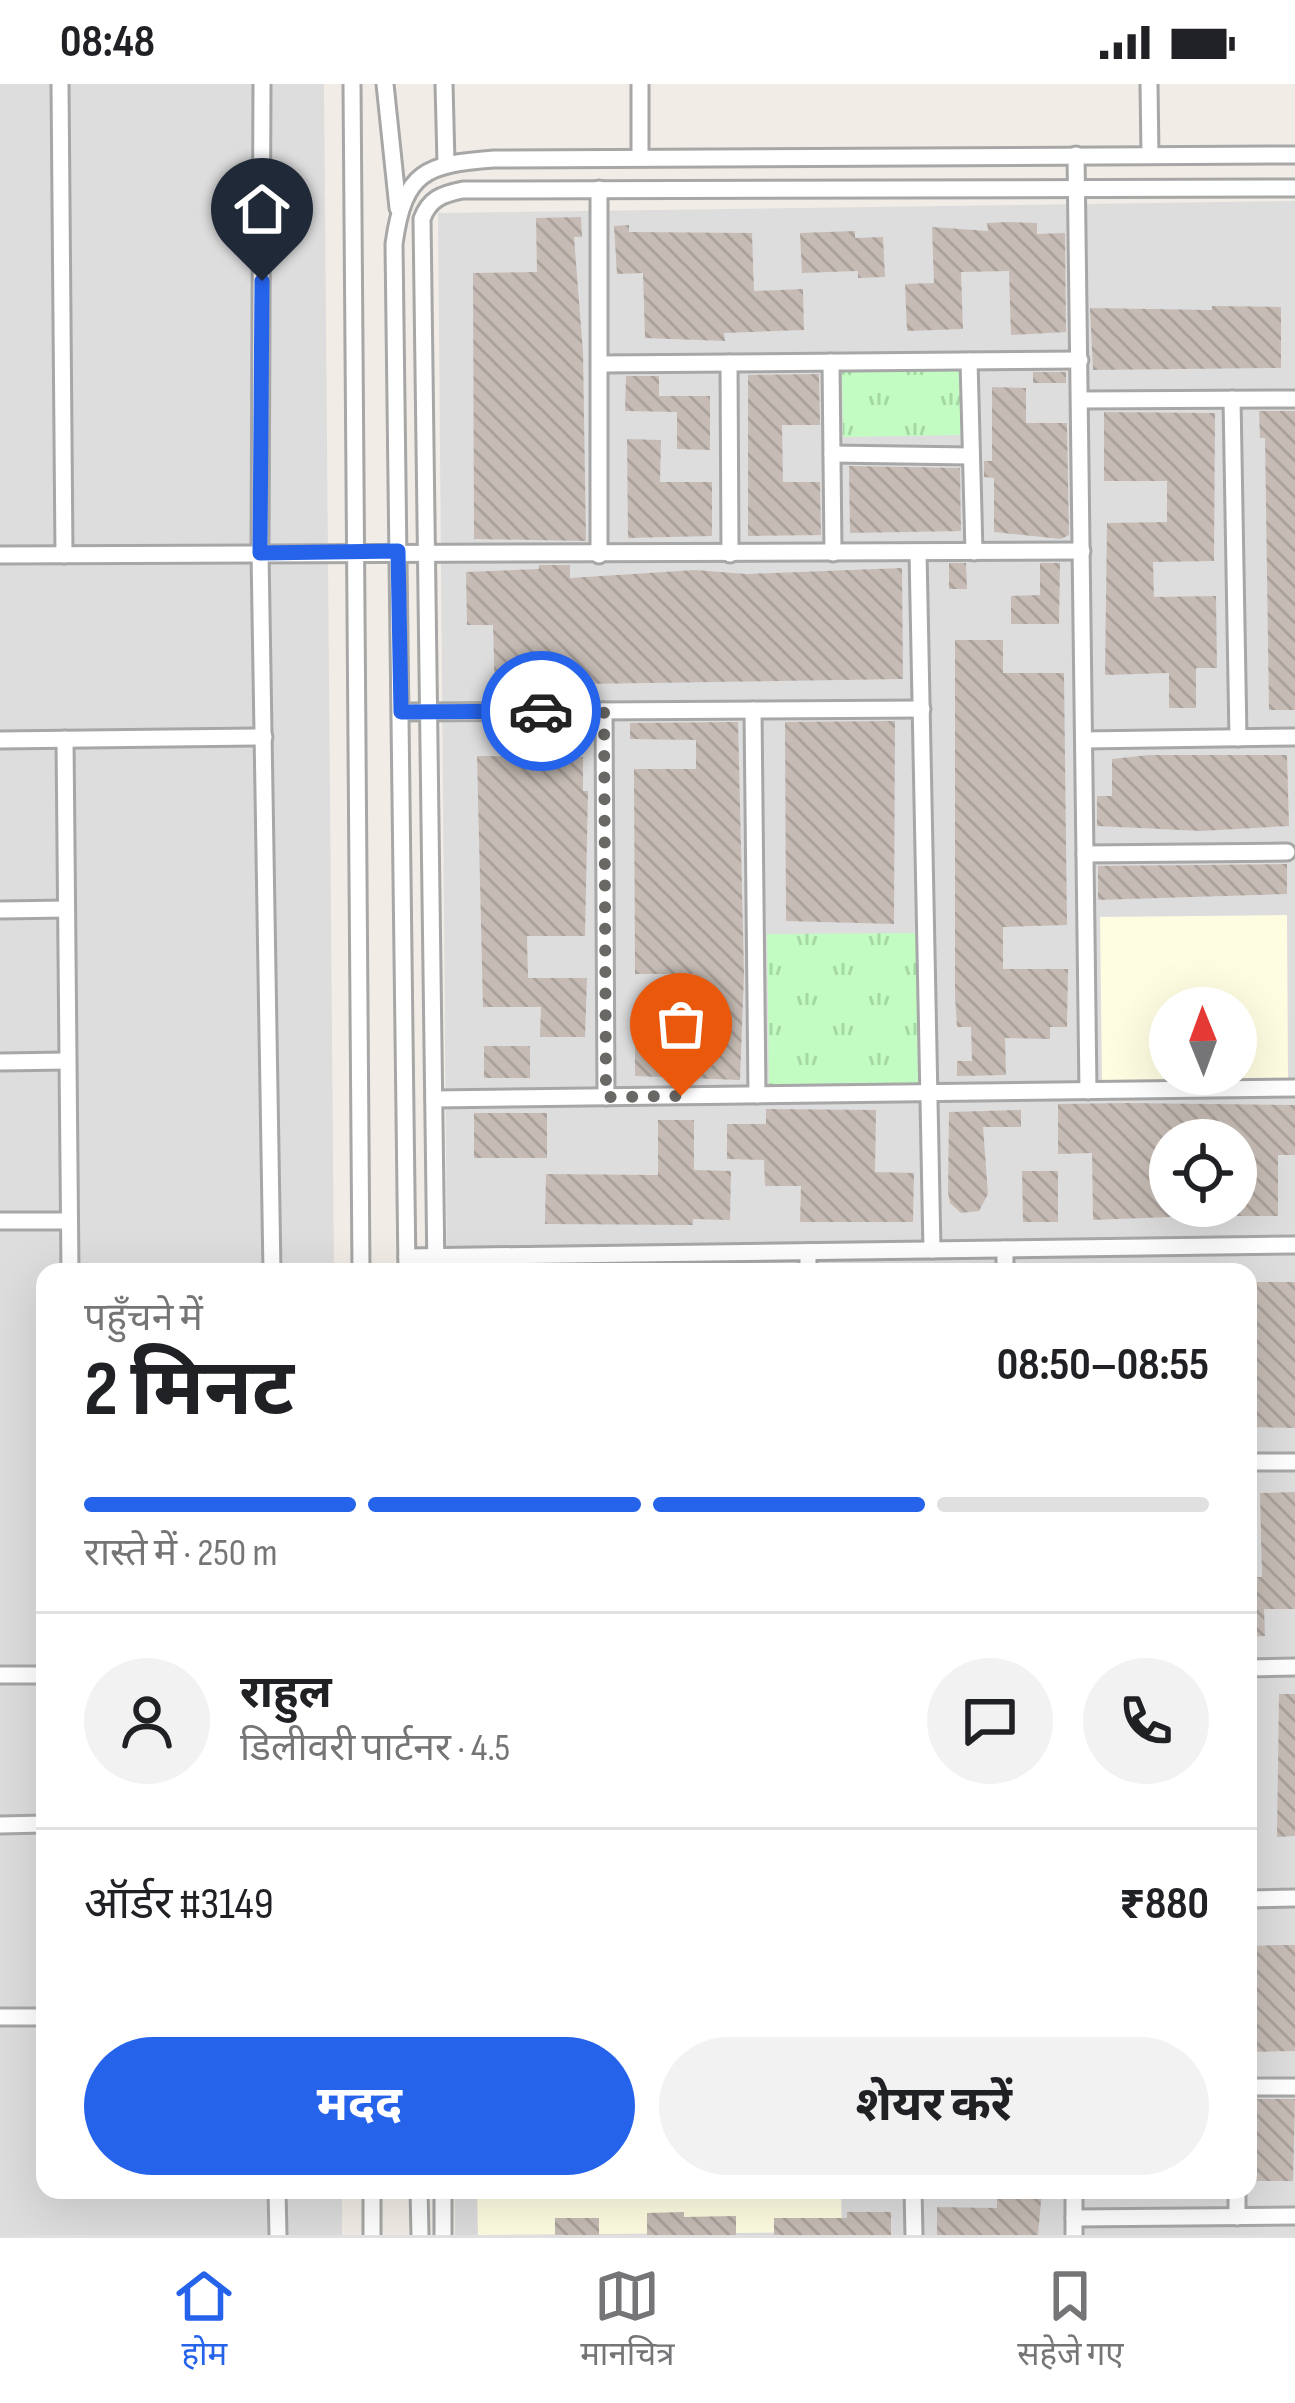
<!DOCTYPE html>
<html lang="hi">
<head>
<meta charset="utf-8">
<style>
	:root { --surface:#fff; --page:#f2f2f2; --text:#202124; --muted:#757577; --line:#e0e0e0; --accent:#2563eb }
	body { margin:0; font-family:"Sofia Sans Condensed","Noto Sans Devanagari",sans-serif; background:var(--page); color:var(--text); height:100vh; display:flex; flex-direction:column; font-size:45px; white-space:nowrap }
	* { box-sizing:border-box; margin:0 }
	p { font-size:39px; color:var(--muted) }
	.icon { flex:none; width:66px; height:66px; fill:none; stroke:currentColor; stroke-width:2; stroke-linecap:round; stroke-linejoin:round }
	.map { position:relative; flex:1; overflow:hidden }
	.drawer { position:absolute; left:36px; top:1179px; width:1221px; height:936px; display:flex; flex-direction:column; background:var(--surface); border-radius:24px; box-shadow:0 12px 48px #0002 }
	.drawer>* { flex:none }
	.needle { width:78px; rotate:359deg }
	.buttons { position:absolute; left:1149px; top:903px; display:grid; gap:24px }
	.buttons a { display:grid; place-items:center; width:108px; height:108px; border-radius:50%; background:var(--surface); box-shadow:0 12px 48px #0002; font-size:60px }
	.pin { position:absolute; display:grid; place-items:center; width:102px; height:102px; color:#fff; margin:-123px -51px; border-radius:50% 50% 50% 0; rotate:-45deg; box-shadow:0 0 12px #0007 }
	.pin .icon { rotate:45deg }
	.courier { position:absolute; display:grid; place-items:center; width:120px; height:120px; margin:-60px; border:9px solid #2563eb; border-radius:50%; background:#fff; color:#222; box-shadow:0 3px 15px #0007 }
	.head em { font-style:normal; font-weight:700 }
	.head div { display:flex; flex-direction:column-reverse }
	.head { display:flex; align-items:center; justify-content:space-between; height:204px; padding:0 48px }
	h1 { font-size:78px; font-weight:700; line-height:90px }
	.bar { display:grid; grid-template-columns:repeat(4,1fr); gap:18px 12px; align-content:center; height:144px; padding:0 48px }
	.bar i { height:15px; border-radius:9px; background:var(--line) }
	.bar .on { background:var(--accent) }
	.bar p { grid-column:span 4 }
	.line { display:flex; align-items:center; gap:30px; padding:0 48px; border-top:3px solid var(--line) }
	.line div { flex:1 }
	.round { display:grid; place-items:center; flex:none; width:126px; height:126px; border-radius:63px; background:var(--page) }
	.action { display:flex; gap:24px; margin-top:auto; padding:24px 48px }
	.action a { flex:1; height:138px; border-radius:72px; background:var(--accent); color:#fff; font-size:48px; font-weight:700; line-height:138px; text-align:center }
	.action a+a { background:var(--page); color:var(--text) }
	.status { display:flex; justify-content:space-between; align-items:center; height:84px; padding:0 60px; background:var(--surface); direction:ltr }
	.status svg { height:33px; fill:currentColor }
	.dock { display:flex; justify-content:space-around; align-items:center; height:168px; border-top:3px solid var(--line); background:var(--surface); font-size:33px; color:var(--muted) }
	.dock a { display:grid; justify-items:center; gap:6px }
	.dock .on { color:var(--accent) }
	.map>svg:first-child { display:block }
	.residential { fill:#dedddd; fill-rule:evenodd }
	.education { fill:#fffde1; fill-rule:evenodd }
	.park { fill:url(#park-tufts) }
	.building { fill:url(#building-back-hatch) }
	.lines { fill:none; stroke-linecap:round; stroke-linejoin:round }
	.street-casing { stroke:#a7a7a7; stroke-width:21 }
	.street { stroke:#fff; stroke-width:15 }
	.done { stroke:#696865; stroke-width:12; stroke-dasharray:0 21.6 }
	.route { stroke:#2563eb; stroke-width:15 }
</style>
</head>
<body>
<div class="status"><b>08:48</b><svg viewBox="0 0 49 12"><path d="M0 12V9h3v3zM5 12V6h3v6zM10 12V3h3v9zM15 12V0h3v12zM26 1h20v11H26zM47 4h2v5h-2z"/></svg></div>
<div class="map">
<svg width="1295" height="2151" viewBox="0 0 1295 2151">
	<defs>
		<pattern id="park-tufts" width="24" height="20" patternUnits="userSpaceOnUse" patternTransform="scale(3)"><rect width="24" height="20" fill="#c2fcc2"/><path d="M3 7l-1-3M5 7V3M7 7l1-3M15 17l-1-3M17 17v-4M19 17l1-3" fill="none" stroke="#a6d8a6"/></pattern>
		<pattern id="building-back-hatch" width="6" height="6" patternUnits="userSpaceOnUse" patternTransform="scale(3)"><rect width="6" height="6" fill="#c6bcb5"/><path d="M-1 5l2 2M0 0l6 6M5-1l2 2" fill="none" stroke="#aaa19b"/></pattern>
	</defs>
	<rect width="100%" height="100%" fill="#f1ede6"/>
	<g class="residential">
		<path d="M 0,0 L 324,0 L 334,1188 L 45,1188 L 45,2106 L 342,2106 L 342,2151 L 0,2151 Z"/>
		<path d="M 1295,117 L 1295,2151 L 455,2151 L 455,2106 L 1248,2106 L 1248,1188 L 447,1188 L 438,129 ZM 1170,924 L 1236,924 L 1236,990 L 1170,990 ZM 1170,1056 L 1236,1056 L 1236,1122 L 1170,1122 Z"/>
	</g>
	<g class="education">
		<path d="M 1287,831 L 1288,995 L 1102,997 L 1100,833 ZM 1170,924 L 1236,924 L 1236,990 L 1170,990 Z"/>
		<path d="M 477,2106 L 841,2106 L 842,2148 L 478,2151 Z"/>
	</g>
	<g class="park">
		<path d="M 960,285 L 961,351 L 843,353 L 842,287 Z"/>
		<path d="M 916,849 L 918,999 L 769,1000 L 767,850 Z"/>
	</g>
	<g class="building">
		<path d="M 581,133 L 582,153 L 574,153 L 583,268 L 586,457 L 474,455 L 473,189 L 537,188 L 536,134 Z"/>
		<path d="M 1008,138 L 1037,139 L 1037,150 L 1065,149 L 1066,248 L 1011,251 L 1009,187 L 961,188 L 963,245 L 907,247 L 905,200 L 934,199 L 932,143 L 988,147 L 987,139 Z"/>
		<path d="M 629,141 L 629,148 L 752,149 L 754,207 L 803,205 L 804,246 L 724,249 L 725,257 L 645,254 L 643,189 L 617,190 L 614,142 Z"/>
		<path d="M 855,147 L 855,154 L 883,153 L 885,193 L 858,194 L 858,187 L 802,189 L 800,149 Z"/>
		<path d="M 1212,222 L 1281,223 L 1281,284 L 1093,286 L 1090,224 L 1212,226 Z"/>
		<rect x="1033" y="288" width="33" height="11"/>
		<path d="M 819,290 L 820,341 L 782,341 L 783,398 L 820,398 L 821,451 L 748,452 L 748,291 Z"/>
		<path d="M 626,292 L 659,292 L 659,312 L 710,312 L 710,366 L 677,365 L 677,328 L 625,327 Z"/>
		<path d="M 992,303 L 1026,304 L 1026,339 L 1067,339 L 1069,451 L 1061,455 L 994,448 L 994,394 L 984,393 L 984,377 L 992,377 Z"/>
		<path d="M 1259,327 L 1295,327 L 1295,626 L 1269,626 L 1265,354 L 1260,354 Z"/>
		<path d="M 1104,328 L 1215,329 L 1214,477 L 1153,478 L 1154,513 L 1216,512 L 1217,584 L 1196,584 L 1196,624 L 1169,624 L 1169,589 L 1105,591 L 1107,439 L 1167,438 L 1167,397 L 1104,397 Z"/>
		<path d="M 627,355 L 661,356 L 660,398 L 712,398 L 712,452 L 628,454 Z"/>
		<path d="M 849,382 L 960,384 L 961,447 L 850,449 Z"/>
		<path d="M 949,479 L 966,479 L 967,505 L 949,505 Z"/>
		<path d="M 1040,479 L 1060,479 L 1059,540 L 1011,540 L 1011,512 L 1040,511 Z"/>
		<path d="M 539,481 L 570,481 L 570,494 L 695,486 L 746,490 L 902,484 L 903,595 L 516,601 L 517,612 L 495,613 L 493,541 L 467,541 L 466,488 L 539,485 Z"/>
		<path d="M 955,556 L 1003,556 L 1003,589 L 1064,589 L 1067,841 L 1003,843 L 1003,885 L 1068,885 L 1067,943 L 1050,943 L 1050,955 L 1005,954 L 1006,991 L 957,992 L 957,977 L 972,977 L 971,943 L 957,943 L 955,912 Z"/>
		<path d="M 895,637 L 894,840 L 786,837 L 785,638 Z"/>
		<path d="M 738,638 L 744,890 L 740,996 L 635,992 L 635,919 L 695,919 L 694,890 L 635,890 L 634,685 L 696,685 L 696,656 L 630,655 L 630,639 Z"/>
		<path d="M 1149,671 L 1287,671 L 1289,742 L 1201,747 L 1097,742 L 1097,712 L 1112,712 L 1112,675 Z"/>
		<path d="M 477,672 L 583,673 L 583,707 L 588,707 L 585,852 L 527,852 L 528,894 L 587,894 L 585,953 L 540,953 L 541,923 L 483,923 Z"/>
		<path d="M 1287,780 L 1287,810 L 1098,816 L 1098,782 Z"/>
		<rect x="484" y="962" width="46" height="32"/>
		<path d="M 1127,1019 L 1295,1021 L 1295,1071 L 1278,1071 L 1278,1132 L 1236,1132 L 1236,1056 L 1170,1056 L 1170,1133 L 1093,1136 L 1092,1069 L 1058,1070 L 1058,1020 Z"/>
		<path d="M 766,1025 L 876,1026 L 875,1088 L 914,1089 L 913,1138 L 800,1138 L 801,1102 L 765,1102 L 764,1076 L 727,1075 L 727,1040 L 766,1040 Z"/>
		<path d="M 1021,1026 L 1021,1043 L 983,1043 L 988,1110 L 979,1127 L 961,1129 L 950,1119 L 948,1108 L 949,1028 Z"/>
		<rect x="474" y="1029" width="73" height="45"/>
		<path d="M 658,1036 L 694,1036 L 694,1086 L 731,1087 L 730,1136 L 693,1135 L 693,1141 L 545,1140 L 546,1090 L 658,1091 Z"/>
		<path d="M 1022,1087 L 1058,1087 L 1058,1138 L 1023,1138 Z"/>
		<path d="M 1248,1198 L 1295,1198 L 1295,1344 L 1248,1343 Z"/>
		<path d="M 1295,1408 L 1295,1525 L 1264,1525 L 1265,1552 L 1248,1553 L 1248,1493 L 1262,1493 L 1260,1409 Z"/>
		<path d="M 1279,1610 L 1295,1610 L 1295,1752 L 1277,1753 Z"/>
		<path d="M 1278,1861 L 1295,1861 L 1295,1967 L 1250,1968 L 1252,1862 Z"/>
		<path d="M 1252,2015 L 1295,2015 L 1293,2097 L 1253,2097 Z"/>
		<path d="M 997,2106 L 1042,2106 L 1038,2151 L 937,2151 L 937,2123 L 997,2124 Z"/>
		<path d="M 684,2128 L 684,2133 L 736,2132 L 736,2151 L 647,2151 L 647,2129 Z"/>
		<path d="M 847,2128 L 891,2128 L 891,2151 L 774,2151 L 774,2134 L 847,2134 Z"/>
		<rect x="555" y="2134" width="44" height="17"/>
	</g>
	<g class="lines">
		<defs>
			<g id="street">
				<path d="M 60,0 L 64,471"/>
				<path d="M 262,0 L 260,469 L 272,1188"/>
				<path d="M 352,0 L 361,1188"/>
				<path d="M 385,0 L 398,124"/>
				<path d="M 444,0 L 446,79"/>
				<path d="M 1149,0 L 1150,71"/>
				<path d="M 1076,71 L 1088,1007"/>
				<path d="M 640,73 L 640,0"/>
				<path d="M 599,105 L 599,471"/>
				<path d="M 969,277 L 974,468"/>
				<path d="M 831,278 L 833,469"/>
				<path d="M 729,279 L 730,470"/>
				<path d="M 600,280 L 1080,276"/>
				<path d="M 1232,315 L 1238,654"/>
				<path d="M 1080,316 L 1295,315"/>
				<path d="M 832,370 L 971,372"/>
				<path d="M 918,468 L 932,1166"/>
				<path d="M 0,471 L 1082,467"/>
				<path d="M 753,626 L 757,1011"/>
				<path d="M 604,627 L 606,1013"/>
				<path d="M 402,628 L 922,625"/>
				<path d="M 65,655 L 70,1188"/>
				<path d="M 0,656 L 264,653"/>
				<path d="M 1084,656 L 1295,653"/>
				<path d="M 1085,770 L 1287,768"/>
				<path d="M 0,826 L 66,825"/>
				<path d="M 0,978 L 67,977"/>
				<path d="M 434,1015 L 1295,1004"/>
				<path d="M 0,1137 L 69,1137"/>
				<path d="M 1005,1165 L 1005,1188"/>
				<path d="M 808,1168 L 808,1188"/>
				<path d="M 407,1173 L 1295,1161"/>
				<path d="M 407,1188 L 394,160 C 404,87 426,80 494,75 L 1295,71"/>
				<path d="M 436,1188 L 422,135 C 429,115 442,110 463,106 L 1295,104"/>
				<path d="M 1248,1378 L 1295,1378"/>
				<path d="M 1248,1584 L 1295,1583"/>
				<path d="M 0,1591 L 45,1591"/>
				<path d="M 0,1741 L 45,1740"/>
				<path d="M 1248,1815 L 1295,1814"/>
				<path d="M 0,1933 L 45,1933"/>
				<path d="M 1248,2003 L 1295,2003"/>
				<path d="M 277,2106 L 278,2151"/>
				<path d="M 372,2106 L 372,2151"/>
				<path d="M 419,2106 L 420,2151"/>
				<path d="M 443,2106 L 443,2151"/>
				<path d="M 913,2106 L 914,2151"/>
				<path d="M 1074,2106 L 1074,2151"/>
				<path d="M 1237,2106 L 1237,2133"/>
				<path d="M 1074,2134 L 1295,2132"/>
			</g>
		</defs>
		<use href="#street" class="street-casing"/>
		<use href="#street" class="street"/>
	</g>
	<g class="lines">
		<path class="done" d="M 541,627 L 604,627 L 606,1013 L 681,1012"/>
		<path class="route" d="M 262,197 L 260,469 L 398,467 L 401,628 L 541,627"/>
	</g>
</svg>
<div class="buttons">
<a><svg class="needle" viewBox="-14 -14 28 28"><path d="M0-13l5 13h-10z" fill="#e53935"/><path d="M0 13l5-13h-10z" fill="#757577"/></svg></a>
<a><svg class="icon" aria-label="locate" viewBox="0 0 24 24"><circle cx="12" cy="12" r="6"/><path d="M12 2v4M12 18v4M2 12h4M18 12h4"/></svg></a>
</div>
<div class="pin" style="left:681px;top:1012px;background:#ea580c"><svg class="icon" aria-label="bag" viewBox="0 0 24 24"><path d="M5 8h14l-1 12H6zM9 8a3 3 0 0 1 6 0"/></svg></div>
<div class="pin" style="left:262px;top:197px;background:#1f2937"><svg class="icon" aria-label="home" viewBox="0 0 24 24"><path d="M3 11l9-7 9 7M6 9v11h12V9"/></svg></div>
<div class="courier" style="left:541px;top:627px"><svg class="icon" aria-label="car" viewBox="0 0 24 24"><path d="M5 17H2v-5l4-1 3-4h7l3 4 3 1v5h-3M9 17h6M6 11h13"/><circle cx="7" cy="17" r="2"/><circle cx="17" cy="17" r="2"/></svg></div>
<section class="drawer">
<div class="head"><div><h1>2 मिनट</h1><p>पहुँचने में</p></div><em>08:50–08:55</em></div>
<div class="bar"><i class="on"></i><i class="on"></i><i class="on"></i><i></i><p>रास्ते में · 250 m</p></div>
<div class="line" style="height:216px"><a class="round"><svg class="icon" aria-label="person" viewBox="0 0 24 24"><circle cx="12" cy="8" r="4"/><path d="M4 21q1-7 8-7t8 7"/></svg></a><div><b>राहुल</b><p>डिलीवरी पार्टनर · 4.5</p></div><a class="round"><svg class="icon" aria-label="chat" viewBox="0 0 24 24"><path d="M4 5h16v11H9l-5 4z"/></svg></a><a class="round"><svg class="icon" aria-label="phone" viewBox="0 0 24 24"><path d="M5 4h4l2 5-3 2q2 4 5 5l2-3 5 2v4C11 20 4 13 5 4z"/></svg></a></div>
<div class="line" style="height:156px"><div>ऑर्डर #3149</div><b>₹880</b></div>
<div class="action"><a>मदद</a><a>शेयर करें</a></div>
</section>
</div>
<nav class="dock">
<a class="on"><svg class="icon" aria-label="home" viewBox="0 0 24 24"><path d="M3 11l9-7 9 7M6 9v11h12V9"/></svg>होम</a>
<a><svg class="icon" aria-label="map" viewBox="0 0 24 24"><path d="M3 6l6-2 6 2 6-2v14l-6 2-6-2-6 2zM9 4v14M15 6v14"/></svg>मानचित्र</a>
<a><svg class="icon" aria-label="saved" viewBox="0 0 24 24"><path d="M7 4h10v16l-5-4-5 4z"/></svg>सहेजे गए</a>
</nav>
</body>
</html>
